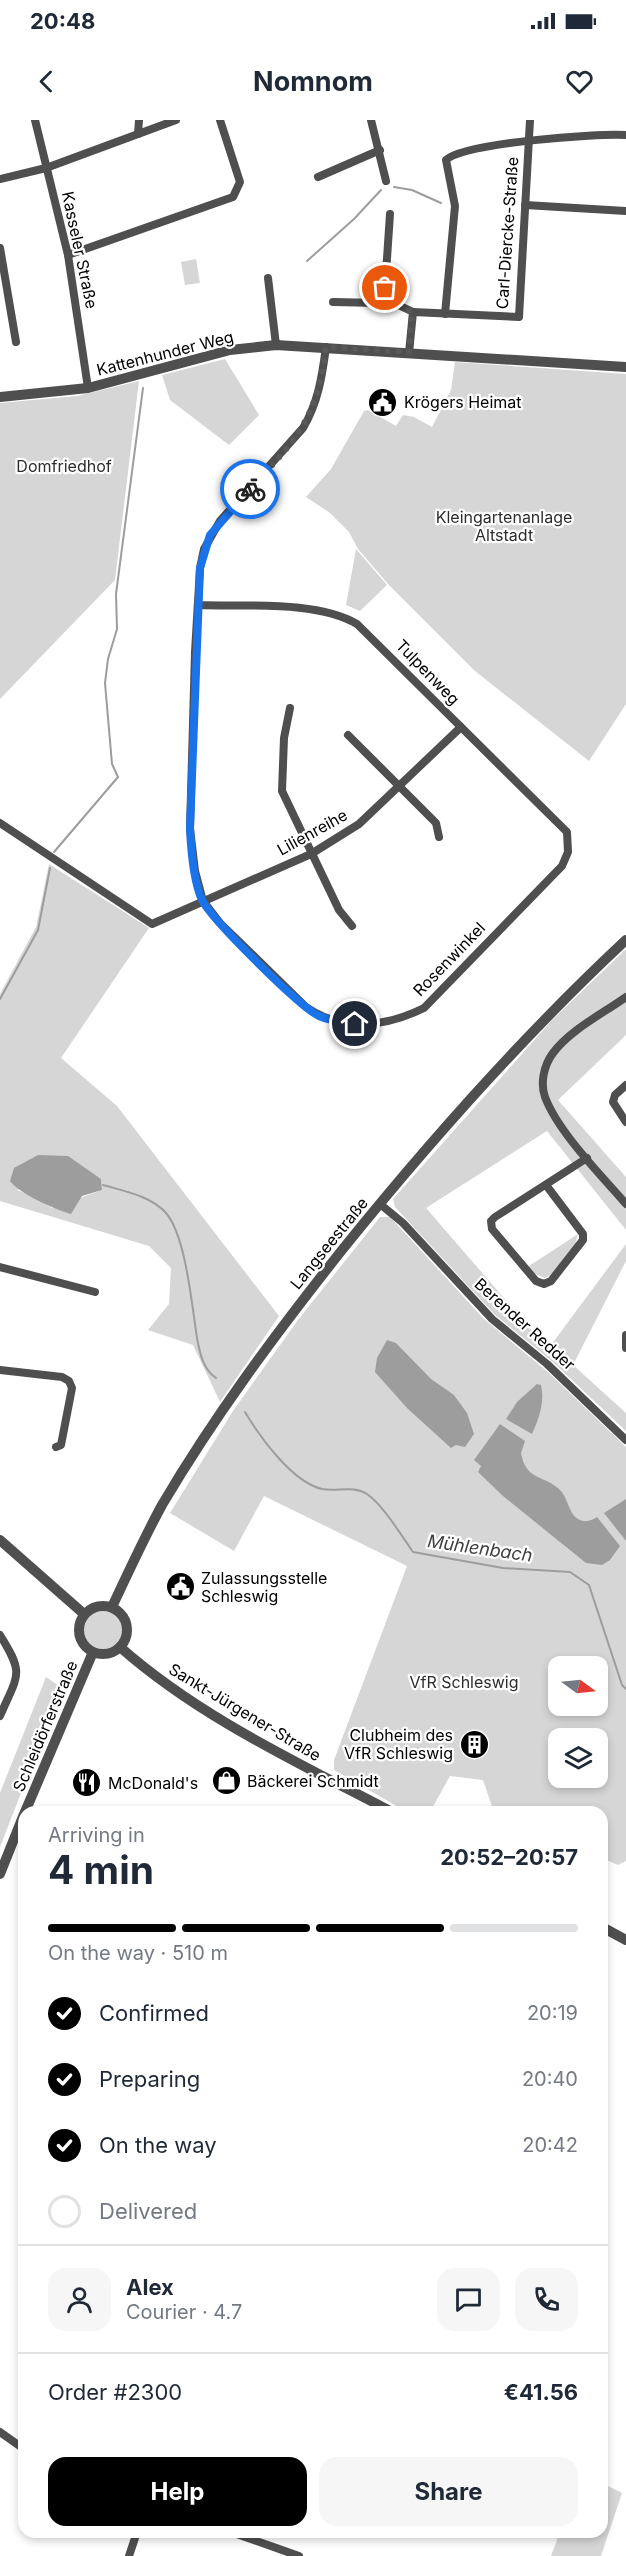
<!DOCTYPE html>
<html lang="en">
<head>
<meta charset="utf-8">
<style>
	:root { --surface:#fff; --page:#f6f6f7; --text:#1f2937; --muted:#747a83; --line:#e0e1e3; --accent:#000 }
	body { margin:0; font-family:Inter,sans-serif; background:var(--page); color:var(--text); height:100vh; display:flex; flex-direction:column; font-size:22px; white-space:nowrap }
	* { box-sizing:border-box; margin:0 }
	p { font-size:20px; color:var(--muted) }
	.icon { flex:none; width:33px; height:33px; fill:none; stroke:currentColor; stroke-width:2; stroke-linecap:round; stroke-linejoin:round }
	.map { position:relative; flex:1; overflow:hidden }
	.sheet { position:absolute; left:18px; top:1686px; width:590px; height:732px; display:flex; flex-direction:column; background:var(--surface); border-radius:18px; box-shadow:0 3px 9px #0003 }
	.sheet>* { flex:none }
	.needle { width:39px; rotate:105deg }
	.buttons { position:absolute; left:548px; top:1536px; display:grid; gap:12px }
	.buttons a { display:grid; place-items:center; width:60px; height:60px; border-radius:12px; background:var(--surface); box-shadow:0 3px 9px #0003; font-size:30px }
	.pin { position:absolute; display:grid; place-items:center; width:51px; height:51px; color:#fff; margin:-26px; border:3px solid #fff; border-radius:50%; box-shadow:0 2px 6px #0007 }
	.courier { position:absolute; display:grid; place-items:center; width:60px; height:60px; margin:-30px; border:4px solid #1a73e8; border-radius:50%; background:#fff; color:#222; box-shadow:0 2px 8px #0007 }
	.overview em { font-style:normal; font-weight:700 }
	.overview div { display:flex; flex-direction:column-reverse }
	.overview { display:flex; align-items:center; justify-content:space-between; height:102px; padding:0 30px }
	h1 { font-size:39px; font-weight:700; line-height:45px }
	.bar { display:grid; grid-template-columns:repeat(4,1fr); gap:9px 6px; align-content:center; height:72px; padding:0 30px }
	.bar i { height:8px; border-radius:4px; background:var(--line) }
	.bar .current { background:var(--accent) }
	.bar p { grid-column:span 4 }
	.line { display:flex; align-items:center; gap:15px; padding:0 30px; border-top:2px solid var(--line) }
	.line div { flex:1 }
	.round { display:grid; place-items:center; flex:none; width:63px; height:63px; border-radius:18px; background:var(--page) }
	ol { padding:0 30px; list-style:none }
	li { display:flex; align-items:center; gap:18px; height:66px }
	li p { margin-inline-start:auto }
	li .icon { padding:6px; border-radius:50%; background:var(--accent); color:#fff; stroke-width:4 }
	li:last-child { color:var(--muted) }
	li i { width:33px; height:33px; border:3px solid var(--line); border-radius:50% }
	.button { display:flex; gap:12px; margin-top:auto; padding:12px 30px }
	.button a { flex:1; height:69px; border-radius:18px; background:var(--accent); color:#fff; font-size:24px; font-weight:700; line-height:69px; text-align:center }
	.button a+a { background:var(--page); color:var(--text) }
	.status { display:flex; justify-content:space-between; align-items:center; height:42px; padding:0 30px; background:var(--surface); direction:ltr }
	.status svg { height:16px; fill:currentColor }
	header { display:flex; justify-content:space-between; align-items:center; height:78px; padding:0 30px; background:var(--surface); font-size:27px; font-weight:700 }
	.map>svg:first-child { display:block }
	.green { fill:#d6d6d6; fill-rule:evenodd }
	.water { fill:#9d9d9d }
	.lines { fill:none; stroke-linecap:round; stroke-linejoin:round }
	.stream { stroke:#9d9d9d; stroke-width:2 }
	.minor { stroke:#4f4f4f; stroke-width:8 }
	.tertiary { stroke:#4f4f4f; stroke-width:10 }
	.done { stroke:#595959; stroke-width:6; stroke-dasharray:0 10.8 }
	.route { stroke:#1a73e8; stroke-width:8 }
	.labels { text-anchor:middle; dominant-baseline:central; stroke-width:4.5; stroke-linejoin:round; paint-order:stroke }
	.street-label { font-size:16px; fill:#000; stroke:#fff }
	.poi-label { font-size:16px; fill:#000; stroke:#fff; text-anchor:start }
	.park-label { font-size:16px; fill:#2d2d2d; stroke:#fff }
	.water-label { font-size:18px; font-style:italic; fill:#3e3e3e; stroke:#fff }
</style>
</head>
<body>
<div class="status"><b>20:48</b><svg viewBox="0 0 49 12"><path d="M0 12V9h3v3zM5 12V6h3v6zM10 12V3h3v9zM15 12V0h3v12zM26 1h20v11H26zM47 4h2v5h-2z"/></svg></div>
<header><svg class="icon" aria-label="back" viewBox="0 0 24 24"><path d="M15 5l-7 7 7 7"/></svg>Nomnom<svg class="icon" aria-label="heart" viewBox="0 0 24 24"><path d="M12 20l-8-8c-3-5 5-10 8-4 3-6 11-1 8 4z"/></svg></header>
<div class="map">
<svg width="626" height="2436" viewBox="0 0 626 2436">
	<rect width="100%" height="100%" fill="#fff"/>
	<g class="green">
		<path d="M 196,139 L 200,163 L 185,165 L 181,142 Z"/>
		<path d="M 225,239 L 259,295 L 229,325 L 170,280 L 162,255 Z"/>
		<path d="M 455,242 L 626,254 L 626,584 L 589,641 L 475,551 L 388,464 L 358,429 L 349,412 L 330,393 L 306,377 L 331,349 L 364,291 L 368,290 L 396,306 L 403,295 L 414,297 L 432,307 L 451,270 Z"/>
		<path d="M 139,261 L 115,460 L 0,579 L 0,283 L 77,276 Z"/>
		<path d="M 356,429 L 387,465 L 360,491 L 346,485 Z"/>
		<path d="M 49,744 L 149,808 L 61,938 L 117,986 L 279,1196 L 220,1282 L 193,1225 L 148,1210 L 169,1184 L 171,1148 L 149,1126 L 0,1081 L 0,874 L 36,807 ZM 86,1050 L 101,1059 L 102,1070 L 52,1088 L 35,1077 L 17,1070 Z"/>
		<path d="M 626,829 L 626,915 L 558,980 L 626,1057 L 626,1110 L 547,1011 L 426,1088 L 548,1229 L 626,1124 L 626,1141 L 573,1245 L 626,1293 L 626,1311 L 554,1243 L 495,1195 L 395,1087 L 393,1079 L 553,899 Z"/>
		<path d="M 380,1097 L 390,1097 L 484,1199 L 549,1253 L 626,1327 L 626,1741 L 618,1745 L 602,1738 L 602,1692 L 494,1692 L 483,1660 L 450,1656 L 430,1692 L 407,1692 L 334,1650 L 334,1640 L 407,1446 L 264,1376 L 234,1431 L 170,1393 L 233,1291 L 298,1200 ZM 558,1546 L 597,1546 L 597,1586 L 558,1586 ZM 558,1618 L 597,1618 L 597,1658 L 558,1658 Z"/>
		<path d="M 578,1114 L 575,1124 L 551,1155 L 545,1158 L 535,1154 L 529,1146 Z"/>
		<circle cx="103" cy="1509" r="20"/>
		<path d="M 46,1557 L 62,1568 L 0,1727 L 0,1673 Z"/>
		<path d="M 602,2363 L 622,2373 L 601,2436 L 551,2436 L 560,2412 L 602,2412 Z"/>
	</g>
	<g class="water">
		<path d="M 38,1035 L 68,1036 L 101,1059 L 102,1070 L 82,1076 L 71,1094 C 54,1089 20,1074 10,1061 L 14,1048 Z"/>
		<path d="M 387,1220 L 396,1223 L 431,1259 L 454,1275 L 467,1293 L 474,1314 L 465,1327 L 456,1325 L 451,1328 L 407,1288 L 375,1252 L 377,1238 Z"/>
		<path d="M 537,1264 L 541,1265 C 545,1282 539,1298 532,1314 L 506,1299 L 517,1282 Z"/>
		<path d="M 500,1304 L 525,1321 L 521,1333 C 526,1362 545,1354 561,1371 C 568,1379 569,1394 578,1399 C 585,1403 591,1401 597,1397 L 620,1426 L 610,1440 L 602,1445 L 586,1443 L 503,1376 L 478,1352 L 481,1346 L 474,1340 Z"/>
		<path d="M 626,1379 L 626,1421 L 604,1393 Z"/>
	</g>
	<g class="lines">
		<g class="stream">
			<path d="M 394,67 L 412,70 L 441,83"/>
			<path d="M 307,141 L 354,99 L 381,70"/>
			<path d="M 54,732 L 118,657 L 112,644 L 105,563 L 108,539 L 117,509 L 116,474 L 143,268"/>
			<path d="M 0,879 L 38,810 L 50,748"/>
			<path d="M 103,1065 C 124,1071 151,1076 166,1093 C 186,1116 192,1187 197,1218 C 200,1234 203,1249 216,1258"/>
			<path d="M 245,1292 C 260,1317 292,1362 322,1369 C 337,1372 353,1365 367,1374 C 383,1385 401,1415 413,1432 L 503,1448 L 570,1452 L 589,1465 L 622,1565 L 626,1569"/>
		</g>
		<g class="minor">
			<path d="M 35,0 L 68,135 L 88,268"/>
			<path d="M 371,0 L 386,61"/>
			<path d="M 138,14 L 139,0"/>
			<path d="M 318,57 L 380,30"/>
			<path d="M 0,59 L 46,48 L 176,0"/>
			<path d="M 525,85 L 626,91"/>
			<path d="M 390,94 L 385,168 L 386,179 L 413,192 L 409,233"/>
			<path d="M 0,128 L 16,222"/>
			<path d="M 68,135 L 233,77 L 240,62 L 220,0"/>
			<path d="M 268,158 L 276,225"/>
			<path d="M 333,182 L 379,183 L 386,179"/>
			<path d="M 413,192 L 519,197 L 530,0"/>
			<path d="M 445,194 L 455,86 L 446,40 C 464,23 597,13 626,15"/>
			<path d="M 198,485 C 245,487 316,480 357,504 L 567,712 L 568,732 L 562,746 L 424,888 C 385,907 343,912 306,887 L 220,803 L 203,781 L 195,751 L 190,709 L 195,532 L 200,448 L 204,429 L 220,401 L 303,308 C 318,283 322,257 326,227"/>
			<path d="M 290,588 L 284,618 L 282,671 L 339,790 L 352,806"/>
			<path d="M 348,615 L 436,703 L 439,717"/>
			<path d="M 0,703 L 152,804 L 311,734 L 359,704 L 461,607"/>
			<path d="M 626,877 C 602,894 570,910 553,933 C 544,945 540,963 545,977 C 558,1012 601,1055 626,1084"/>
			<path d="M 626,965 L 615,975 L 613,982 L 626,1002"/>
			<path d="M 546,1065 L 583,1114 L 583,1120 L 551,1161 L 544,1164 L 536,1161 L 492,1109 L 491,1101 L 495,1097 L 587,1038"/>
			<path d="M 380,1084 L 403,1103 L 492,1199 L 547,1244 L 626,1320"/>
			<path d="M 0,1147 L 95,1172"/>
			<path d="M 626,1215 L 626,1228"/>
			<path d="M 0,1250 L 62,1257 L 69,1261 L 72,1268 L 61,1325 L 56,1327"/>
			<path d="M 0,1515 C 25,1555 18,1554 0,1596"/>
			<path d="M 16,1715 L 24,1718"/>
			<path d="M 0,2312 L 24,2329"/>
			<path d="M 231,2412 L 299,2436"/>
			<path d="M 129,2436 L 137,2412"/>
		</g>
		<g class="tertiary">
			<path d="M 0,277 L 88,268 L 230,230 L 276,225 L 626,247"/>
			<path d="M 0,1420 L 84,1494"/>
			<circle cx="103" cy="1510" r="24"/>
			<path d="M 112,1487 C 128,1453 144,1418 162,1385 C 215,1295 277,1212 342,1130 C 430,1021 523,916 626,820"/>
			<path d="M 120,1527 C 199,1597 299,1643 392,1692"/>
			<path d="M 25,1692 L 93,1532"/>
			<path d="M 0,1754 L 24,1694"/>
			<path d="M 602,1807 L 626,1820"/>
		</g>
	</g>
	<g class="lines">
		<path class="done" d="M 250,369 C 298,317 317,299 326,227 L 409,232 L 412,192 L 386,179 L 385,168"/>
		<path class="route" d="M 250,369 L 210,415 L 200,448 L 190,708 C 191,731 193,760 202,780 C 212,800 299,886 319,896 C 330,901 343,902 355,904"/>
	</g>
	<defs>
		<symbol id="civic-disc" viewBox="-11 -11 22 22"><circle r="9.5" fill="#000" stroke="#fff"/><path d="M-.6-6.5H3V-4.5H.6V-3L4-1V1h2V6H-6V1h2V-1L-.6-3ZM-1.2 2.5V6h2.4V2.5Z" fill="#fff"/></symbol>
		<symbol id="building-disc" viewBox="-11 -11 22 22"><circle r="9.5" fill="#000" stroke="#fff"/><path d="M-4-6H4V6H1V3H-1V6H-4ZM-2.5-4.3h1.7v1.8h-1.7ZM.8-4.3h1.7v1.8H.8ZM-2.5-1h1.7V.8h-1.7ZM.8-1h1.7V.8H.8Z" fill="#fff"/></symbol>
		<symbol id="shop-disc" viewBox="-11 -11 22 22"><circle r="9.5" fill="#000" stroke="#fff"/><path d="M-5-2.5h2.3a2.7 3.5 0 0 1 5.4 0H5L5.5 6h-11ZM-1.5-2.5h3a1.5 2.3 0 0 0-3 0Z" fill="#fff"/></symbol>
		<symbol id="restaurant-disc" viewBox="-11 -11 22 22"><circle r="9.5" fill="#000" stroke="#fff"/><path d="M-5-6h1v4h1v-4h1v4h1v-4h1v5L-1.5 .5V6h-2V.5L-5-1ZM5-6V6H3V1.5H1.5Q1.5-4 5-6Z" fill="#fff"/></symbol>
	</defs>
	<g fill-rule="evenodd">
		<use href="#civic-disc" x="366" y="266" width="33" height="33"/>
		<use href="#civic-disc" x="164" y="1450" width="33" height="33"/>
		<use href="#building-disc" x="458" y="1608" width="33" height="33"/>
		<use href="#shop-disc" x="210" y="1644" width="33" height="33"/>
		<use href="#restaurant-disc" x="70" y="1646" width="33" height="33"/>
	</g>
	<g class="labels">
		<g class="street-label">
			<text transform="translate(507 113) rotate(-86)">Carl-Diercke-Straße</text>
			<text transform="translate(80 130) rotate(78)">Kasseler Straße</text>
			<text transform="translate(165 233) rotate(-14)">Kattenhunder Weg</text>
			<text transform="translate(428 552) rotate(46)">Tulpenweg</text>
			<text transform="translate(312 712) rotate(-29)">Lilienreihe</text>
			<text transform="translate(449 839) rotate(-46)">Rosenwinkel</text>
			<text transform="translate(329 1123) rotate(-51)">Langseestraße</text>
			<text transform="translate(525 1204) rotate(42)">Berender Redder</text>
			<text transform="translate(245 1592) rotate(31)">Sankt-Jürgener-Straße</text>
			<text transform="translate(45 1606) rotate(-67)">Schleidörferstraße</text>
		</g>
		<g class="poi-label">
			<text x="404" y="282">Krögers Heimat</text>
			<text x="201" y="1458">Zulassungsstelle<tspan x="201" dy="18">Schleswig</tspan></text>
			<text x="453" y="1615" text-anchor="end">Clubheim des<tspan x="453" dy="18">VfR Schleswig</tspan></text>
			<text x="247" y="1661">Bäckerei Schmidt</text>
			<text x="108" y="1663">McDonald's</text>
		</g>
		<g class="park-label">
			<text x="64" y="346">Domfriedhof</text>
			<text x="504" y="397">Kleingartenanlage<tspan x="504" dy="18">Altstadt</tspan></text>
			<text x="464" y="1562">VfR Schleswig</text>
		</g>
		<g class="water-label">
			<text transform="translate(480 1428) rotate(8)">Mühlenbach</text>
		</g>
	</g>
</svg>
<div class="buttons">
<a><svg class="needle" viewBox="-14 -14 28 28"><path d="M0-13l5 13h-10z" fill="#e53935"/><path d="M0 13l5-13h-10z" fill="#747a83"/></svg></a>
<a><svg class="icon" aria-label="layers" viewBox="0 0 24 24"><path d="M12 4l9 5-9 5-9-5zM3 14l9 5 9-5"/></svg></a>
</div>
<div class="pin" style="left:385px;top:168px;background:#ea580c"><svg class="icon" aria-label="bag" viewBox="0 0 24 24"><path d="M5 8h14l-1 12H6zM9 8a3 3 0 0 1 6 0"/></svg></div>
<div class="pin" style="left:355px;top:904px;background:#1f2937"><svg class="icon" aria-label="home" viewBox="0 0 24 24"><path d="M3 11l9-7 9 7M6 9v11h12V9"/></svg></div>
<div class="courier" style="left:250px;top:369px"><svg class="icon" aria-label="bike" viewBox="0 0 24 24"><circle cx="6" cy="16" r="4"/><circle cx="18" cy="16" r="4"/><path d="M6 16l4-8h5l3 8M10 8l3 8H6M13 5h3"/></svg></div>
<section class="sheet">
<div class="overview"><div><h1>4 min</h1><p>Arriving in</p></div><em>20:52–20:57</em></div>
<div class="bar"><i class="current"></i><i class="current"></i><i class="current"></i><i></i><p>On the way · 510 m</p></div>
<ol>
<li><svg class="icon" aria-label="check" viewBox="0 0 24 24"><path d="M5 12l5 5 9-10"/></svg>Confirmed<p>20:19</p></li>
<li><svg class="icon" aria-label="check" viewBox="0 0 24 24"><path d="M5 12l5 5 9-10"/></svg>Preparing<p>20:40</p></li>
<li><svg class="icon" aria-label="check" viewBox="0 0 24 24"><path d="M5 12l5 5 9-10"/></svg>On the way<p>20:42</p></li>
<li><i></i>Delivered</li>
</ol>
<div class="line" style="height:108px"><a class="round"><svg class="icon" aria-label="person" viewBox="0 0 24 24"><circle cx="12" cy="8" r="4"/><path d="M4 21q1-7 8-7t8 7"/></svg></a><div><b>Alex</b><p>Courier · 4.7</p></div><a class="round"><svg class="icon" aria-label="chat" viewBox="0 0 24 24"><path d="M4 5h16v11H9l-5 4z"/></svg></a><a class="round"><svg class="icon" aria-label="phone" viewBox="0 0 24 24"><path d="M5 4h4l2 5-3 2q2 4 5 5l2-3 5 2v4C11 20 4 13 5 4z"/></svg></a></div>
<div class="line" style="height:78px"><div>Order #2300</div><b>€41.56</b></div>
<div class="button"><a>Help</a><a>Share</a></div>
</section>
</div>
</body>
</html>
